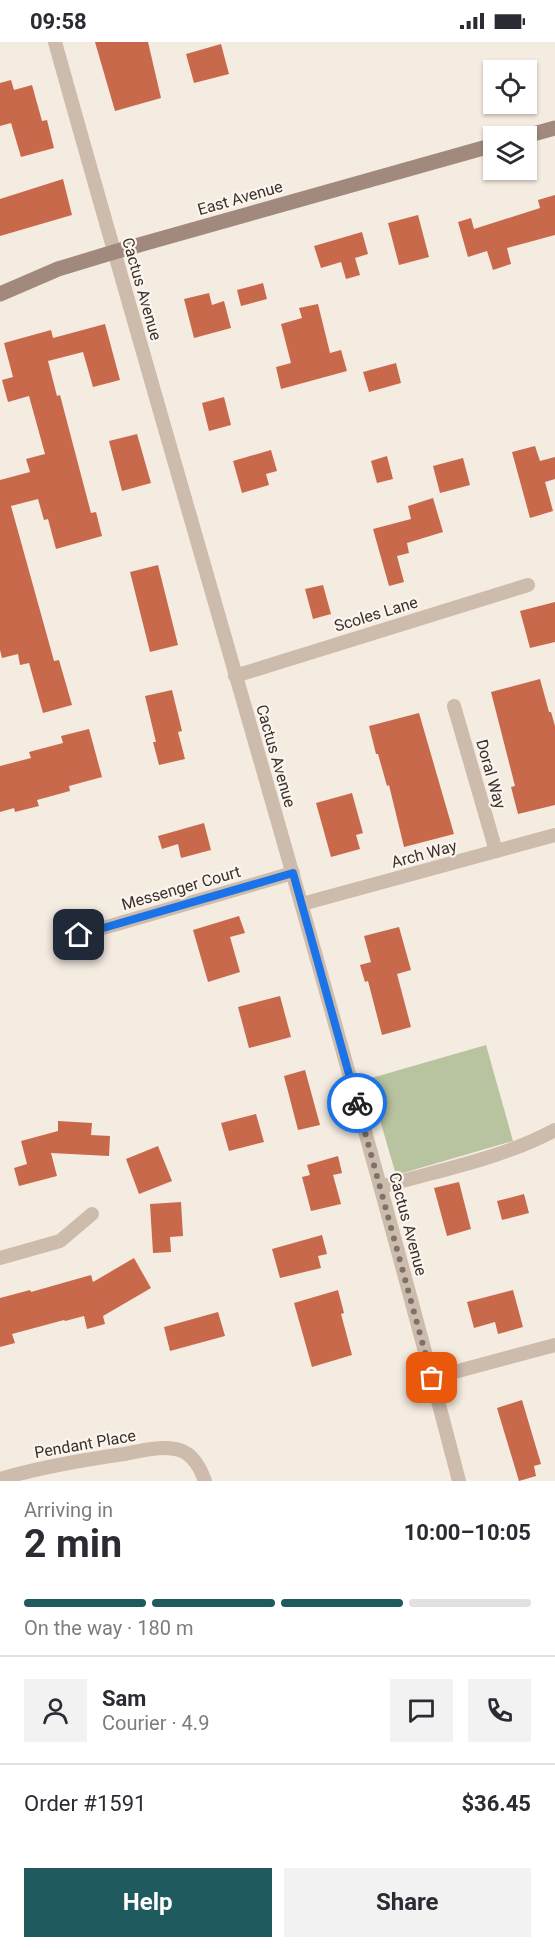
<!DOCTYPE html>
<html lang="en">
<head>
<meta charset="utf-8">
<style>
	:root { --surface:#fff; --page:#f2f2f3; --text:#2b2b33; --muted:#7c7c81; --line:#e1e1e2; --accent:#1f5a5e }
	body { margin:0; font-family:Roboto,sans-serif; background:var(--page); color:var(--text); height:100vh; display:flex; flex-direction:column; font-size:22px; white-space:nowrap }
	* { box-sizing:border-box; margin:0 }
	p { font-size:20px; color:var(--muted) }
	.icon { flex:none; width:33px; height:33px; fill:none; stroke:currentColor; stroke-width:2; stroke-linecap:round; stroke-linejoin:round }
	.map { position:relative; height:1439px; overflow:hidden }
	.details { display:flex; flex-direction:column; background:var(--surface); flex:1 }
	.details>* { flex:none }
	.controls { position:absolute; left:483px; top:18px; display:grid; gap:12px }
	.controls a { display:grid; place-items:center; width:54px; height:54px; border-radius:0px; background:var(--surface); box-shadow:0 2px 4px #0004; font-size:30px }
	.pin { position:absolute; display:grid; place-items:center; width:51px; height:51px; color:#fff; margin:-26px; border-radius:12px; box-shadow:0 3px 9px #0006 }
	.courier { position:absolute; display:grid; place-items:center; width:60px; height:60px; margin:-30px; border:4px solid #1a73e8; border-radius:50%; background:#fff; color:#222; box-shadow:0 2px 8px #0007 }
	.summary em { font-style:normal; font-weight:700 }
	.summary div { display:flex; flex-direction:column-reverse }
	.summary { display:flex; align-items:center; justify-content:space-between; height:102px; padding:0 24px }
	h1 { font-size:39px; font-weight:700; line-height:45px }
	.bar { display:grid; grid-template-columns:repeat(4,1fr); gap:9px 6px; align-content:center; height:72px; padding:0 24px }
	.bar i { height:8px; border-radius:4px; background:var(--line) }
	.bar .on { background:var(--accent) }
	.bar p { grid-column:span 4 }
	.line { display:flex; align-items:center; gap:15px; padding:0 24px; border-top:2px solid var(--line) }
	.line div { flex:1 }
	.round { display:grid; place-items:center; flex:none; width:63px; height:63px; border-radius:0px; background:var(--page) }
	.primary-button { display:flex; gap:12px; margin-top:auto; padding:12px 24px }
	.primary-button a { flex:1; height:69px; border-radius:0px; background:var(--accent); color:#fff; font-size:24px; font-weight:700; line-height:69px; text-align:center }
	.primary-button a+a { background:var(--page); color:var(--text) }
	.status { display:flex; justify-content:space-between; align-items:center; height:42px; padding:0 30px; background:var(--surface); direction:ltr }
	.status svg { height:16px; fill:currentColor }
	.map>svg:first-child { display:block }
	.green { fill:#b8c4a0 }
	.building { fill:#c8694b }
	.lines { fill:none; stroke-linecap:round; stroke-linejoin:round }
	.street { stroke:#cdbbac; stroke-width:14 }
	.secondary { stroke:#a18a7d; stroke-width:15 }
	.done { stroke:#7c716b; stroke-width:6; stroke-dasharray:0 10.8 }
	.route { stroke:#1a73e8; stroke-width:8 }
	.labels { text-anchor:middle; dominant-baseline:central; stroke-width:4.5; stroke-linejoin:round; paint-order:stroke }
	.street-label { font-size:16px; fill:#3b302b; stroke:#fbf5ee }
</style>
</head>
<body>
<div class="status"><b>09:58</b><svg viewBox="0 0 49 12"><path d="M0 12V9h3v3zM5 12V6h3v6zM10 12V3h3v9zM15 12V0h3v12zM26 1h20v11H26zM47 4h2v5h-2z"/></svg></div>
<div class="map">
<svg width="555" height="1439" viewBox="0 0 555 1439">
	<rect width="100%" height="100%" fill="#f4ebe1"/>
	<path class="green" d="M 486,1003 L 513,1099 L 396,1133 L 368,1037 Z"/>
	<g class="building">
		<path d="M 95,0 L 148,0 L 161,56 L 115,69 Z"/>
		<path d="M 221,2 L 229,32 L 194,41 L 186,12 Z"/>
		<path d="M 11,38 L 14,48 L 32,43 L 42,79 L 47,78 L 54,106 L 21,115 L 11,81 L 0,84 L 0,41 Z"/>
		<path d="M 63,137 L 72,173 L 0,194 L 0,157 Z"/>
		<path d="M 555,153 L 555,193 L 507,206 L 511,222 L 493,228 L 487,209 L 468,215 L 458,180 L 471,176 L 474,187 L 540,166 L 538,158 Z"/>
		<path d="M 418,173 L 429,215 L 399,223 L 388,181 Z"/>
		<path d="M 362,190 L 368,212 L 355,216 L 360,233 L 346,237 L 341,220 L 321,226 L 314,204 Z"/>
		<path d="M 263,241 L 267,257 L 241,264 L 237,248 Z"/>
		<path d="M 209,251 L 212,263 L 224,259 L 231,286 L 194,296 L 184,257 Z"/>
		<path d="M 318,262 L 330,311 L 341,308 L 347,329 L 281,347 L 276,325 L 291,321 L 281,282 L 302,276 L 299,266 Z"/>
		<path d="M 105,282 L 120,338 L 93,345 L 83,310 L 48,319 L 57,354 L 60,353 L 91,471 L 96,470 L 102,494 L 56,507 L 48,477 L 44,478 L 38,457 L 11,464 L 54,619 L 59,618 L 72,663 L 43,671 L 29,621 L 20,623 L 18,612 L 2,616 L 0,608 L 0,438 L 30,430 L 26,417 L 45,412 L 29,354 L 8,360 L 2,338 L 13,335 L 4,301 L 51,288 L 53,296 Z"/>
		<path d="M 396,321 L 401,341 L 369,350 L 363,330 Z"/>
		<path d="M 224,355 L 231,383 L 209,389 L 202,361 Z"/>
		<path d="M 137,392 L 151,441 L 122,449 L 109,399 Z"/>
		<path d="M 535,404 L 540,419 L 555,415 L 555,437 L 545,440 L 553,469 L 530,476 L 512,410 Z"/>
		<path d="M 271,408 L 277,429 L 266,432 L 269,443 L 242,451 L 233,419 Z"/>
		<path d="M 387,414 L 393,437 L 377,441 L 371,419 Z"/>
		<path d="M 463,416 L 470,443 L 440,451 L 433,424 Z"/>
		<path d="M 433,456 L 443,490 L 407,501 L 409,511 L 397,514 L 404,540 L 389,544 L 373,487 L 411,477 L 408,464 Z"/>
		<path d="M 158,523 L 178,603 L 150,610 L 130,530 Z"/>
		<path d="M 323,543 L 331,572 L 313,577 L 305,547 Z"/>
		<path d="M 555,560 L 555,600 L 530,606 L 520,569 Z"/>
		<path d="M 540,637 L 549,670 L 551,670 L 555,684 L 555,763 L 518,772 L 511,745 L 515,744 L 491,650 Z"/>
		<path d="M 172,648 L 182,689 L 178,690 L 185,717 L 159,723 L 153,700 L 156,700 L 145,654 Z"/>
		<path d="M 419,671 L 454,792 L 404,805 L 389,743 L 387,744 L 378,712 L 376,712 L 369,684 Z"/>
		<path d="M 89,687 L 102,735 L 69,744 L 70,749 L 37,758 L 39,764 L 15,770 L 14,766 L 0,770 L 0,724 L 31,716 L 29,710 L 63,701 L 61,694 Z"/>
		<path d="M 352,751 L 363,791 L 356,793 L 360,807 L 331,815 L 316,761 Z"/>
		<path d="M 204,781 L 211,808 L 181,816 L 178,802 L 162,807 L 158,794 Z"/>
		<path d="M 239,874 L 245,891 L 230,895 L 240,930 L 208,940 L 193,888 Z"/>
		<path d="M 399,885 L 411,928 L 397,932 L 411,985 L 382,993 L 368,939 L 365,940 L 360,923 L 371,920 L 364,894 Z"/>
		<path d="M 280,954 L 291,995 L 249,1006 L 238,965 Z"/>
		<path d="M 305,1028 L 320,1083 L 298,1088 L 284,1034 Z"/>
		<path d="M 256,1072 L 264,1100 L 229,1109 L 221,1081 Z"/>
		<path d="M 58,1079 L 92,1081 L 91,1093 L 110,1094 L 109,1114 L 51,1111 L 57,1134 L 19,1144 L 14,1126 L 27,1122 L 21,1099 L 58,1089 Z"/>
		<path d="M 158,1104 L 172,1139 L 139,1152 L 126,1117 Z"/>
		<path d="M 338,1114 L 342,1131 L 333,1133 L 341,1162 L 311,1169 L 302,1135 L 310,1133 L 307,1123 Z"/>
		<path d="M 459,1140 L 471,1187 L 447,1194 L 434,1146 Z"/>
		<path d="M 524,1152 L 529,1171 L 502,1178 L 497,1159 Z"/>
		<path d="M 181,1160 L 183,1194 L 170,1195 L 171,1210 L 153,1211 L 150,1162 Z"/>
		<path d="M 322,1193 L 327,1212 L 318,1214 L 321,1226 L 280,1236 L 272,1207 Z"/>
		<path d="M 134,1216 L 151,1246 L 103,1274 L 105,1282 L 87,1287 L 84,1274 L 65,1279 L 64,1278 L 12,1292 L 15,1301 L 0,1305 L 0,1256 L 30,1248 L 31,1250 L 91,1233 L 93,1240 Z"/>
		<path d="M 338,1248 L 344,1271 L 341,1272 L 352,1313 L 312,1325 L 294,1261 Z"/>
		<path d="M 513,1248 L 523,1285 L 498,1292 L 495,1280 L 474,1286 L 467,1260 Z"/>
		<path d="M 218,1270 L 225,1294 L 170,1309 L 164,1285 Z"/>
		<path d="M 522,1358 L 541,1422 L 534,1424 L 536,1434 L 519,1439 L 497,1366 Z"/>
	</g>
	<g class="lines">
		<g class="street">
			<path d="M 55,0 C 189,480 334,957 459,1439"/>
			<path d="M 235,634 L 528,543"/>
			<path d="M 454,664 L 496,809"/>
			<path d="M 302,862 L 555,793"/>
			<path d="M 79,893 L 293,831"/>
			<path d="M 381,1145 C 439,1128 501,1117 555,1088"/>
			<path d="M 0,1216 L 60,1199 L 92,1172"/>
			<path d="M 432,1336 L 555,1303"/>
			<path d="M 0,1437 C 41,1425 82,1418 124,1412 C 140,1409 158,1404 175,1407 C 191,1409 200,1425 205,1439"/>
		</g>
		<g class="secondary">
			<path d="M 526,94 L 555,86"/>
			<path d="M 0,252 L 58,227 L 114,210 L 494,103"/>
		</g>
	</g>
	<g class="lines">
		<path class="done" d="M 357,1061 L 432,1336"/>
		<path class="route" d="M 79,893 L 293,831 L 357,1061"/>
	</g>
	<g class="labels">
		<g class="street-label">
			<text transform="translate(240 156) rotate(-16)">East Avenue</text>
			<text transform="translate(142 247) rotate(74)">Cactus Avenue</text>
			<text transform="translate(376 572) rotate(-17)">Scoles Lane</text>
			<text transform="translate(276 714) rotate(74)">Cactus Avenue</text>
			<text transform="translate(491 732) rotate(74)">Doral Way</text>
			<text transform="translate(424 812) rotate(-15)">Arch Way</text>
			<text transform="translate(181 846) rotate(-16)">Messenger Court</text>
			<text transform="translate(408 1182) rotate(75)">Cactus Avenue</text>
			<text transform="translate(85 1402) rotate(-10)">Pendant Place</text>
		</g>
	</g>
</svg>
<div class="controls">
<a><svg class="icon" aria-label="locate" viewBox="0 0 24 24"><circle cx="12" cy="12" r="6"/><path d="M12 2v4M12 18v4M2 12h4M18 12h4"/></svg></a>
<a><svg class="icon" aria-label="layers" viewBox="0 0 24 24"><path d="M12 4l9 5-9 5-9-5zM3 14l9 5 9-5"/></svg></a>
</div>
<div class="pin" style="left:432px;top:1336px;background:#ea580c"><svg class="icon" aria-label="bag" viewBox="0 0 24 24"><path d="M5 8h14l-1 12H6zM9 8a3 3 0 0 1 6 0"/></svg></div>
<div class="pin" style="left:79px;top:893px;background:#1f2937"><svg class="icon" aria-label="home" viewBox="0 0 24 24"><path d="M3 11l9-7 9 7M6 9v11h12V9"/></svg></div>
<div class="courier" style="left:357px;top:1061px"><svg class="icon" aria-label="bike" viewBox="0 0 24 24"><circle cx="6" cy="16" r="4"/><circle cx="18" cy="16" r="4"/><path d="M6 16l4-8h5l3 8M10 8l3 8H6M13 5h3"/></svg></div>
</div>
<section class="details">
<div class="summary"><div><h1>2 min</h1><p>Arriving in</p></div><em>10:00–10:05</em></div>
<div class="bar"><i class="on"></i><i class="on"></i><i class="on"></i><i></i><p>On the way · 180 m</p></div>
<div class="line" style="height:108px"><a class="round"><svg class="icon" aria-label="person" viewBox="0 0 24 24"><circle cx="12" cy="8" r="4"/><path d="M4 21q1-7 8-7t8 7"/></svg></a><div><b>Sam</b><p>Courier · 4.9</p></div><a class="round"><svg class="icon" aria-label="chat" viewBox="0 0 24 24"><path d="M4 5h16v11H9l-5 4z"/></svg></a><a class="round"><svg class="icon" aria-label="phone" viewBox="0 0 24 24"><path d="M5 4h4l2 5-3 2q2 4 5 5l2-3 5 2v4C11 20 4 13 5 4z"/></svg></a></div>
<div class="line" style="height:78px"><div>Order #1591</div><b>$36.45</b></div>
<div class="primary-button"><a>Help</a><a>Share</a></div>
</section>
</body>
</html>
